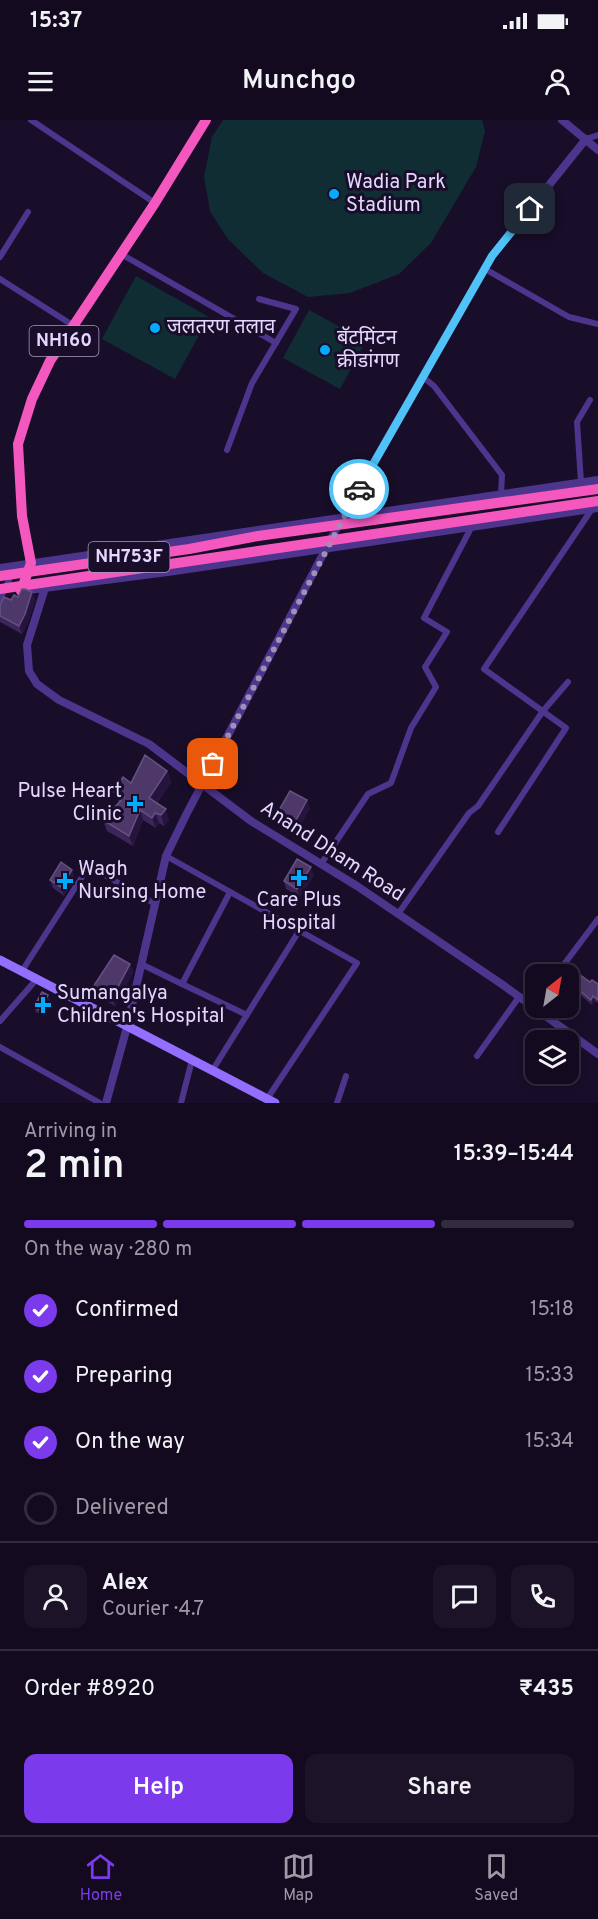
<!DOCTYPE html>
<html lang="en">
<head>
<meta charset="utf-8">
<style>
	:root { --surface:#130a20; --page:#1c1329; --text:#f1f3f6; --muted:#9d9aa5; --line:#322b3e; --accent:#7c3aed }
	body { margin:0; font-family:Overpass,"Noto Sans Devanagari",sans-serif; background:var(--page); color:var(--text); height:100vh; display:flex; flex-direction:column; font-size:22px; white-space:nowrap }
	* { box-sizing:border-box; margin:0 }
	p { font-size:20px; color:var(--muted) }
	.icon { flex:none; width:33px; height:33px; fill:none; stroke:currentColor; stroke-width:2; stroke-linecap:round; stroke-linejoin:round }
	.map { position:relative; height:983px; overflow:hidden }
	.details { display:flex; flex-direction:column; background:var(--surface); flex:1 }
	.details>* { flex:none }
	.needle { width:39px; rotate:31deg }
	.buttons { position:absolute; left:525px; top:844px; display:grid; gap:12px }
	.buttons a { display:grid; place-items:center; width:54px; height:54px; border-radius:12px; background:var(--surface); box-shadow:0 3px 9px #0003,0 0 0 2px var(--line); font-size:30px }
	.pin { position:absolute; display:grid; place-items:center; width:51px; height:51px; color:#fff; margin:-26px; border-radius:12px; box-shadow:0 3px 9px #0006 }
	.courier { position:absolute; display:grid; place-items:center; width:60px; height:60px; margin:-30px; border:4px solid #4fc3f7; border-radius:50%; background:#fff; color:#222; box-shadow:0 2px 8px #0007 }
	.overview em { font-style:normal; font-weight:600 }
	.overview div { display:flex; flex-direction:column-reverse }
	.overview { display:flex; align-items:center; justify-content:space-between; height:102px; padding:0 24px }
	h1 { font-size:39px; font-weight:600; line-height:45px }
	.bar { display:grid; grid-template-columns:repeat(4,1fr); gap:9px 6px; align-content:center; height:72px; padding:0 24px }
	.bar i { height:8px; border-radius:4px; background:var(--line) }
	.bar .current { background:var(--accent) }
	.bar p { grid-column:span 4 }
	.line { display:flex; align-items:center; gap:15px; padding:0 24px; border-top:2px solid var(--line) }
	.line div { flex:1 }
	.round { display:grid; place-items:center; flex:none; width:63px; height:63px; border-radius:12px; background:var(--page) }
	ol { padding:0 24px; list-style:none }
	li { display:flex; align-items:center; gap:18px; height:66px }
	li p { margin-inline-start:auto }
	li .icon { padding:6px; border-radius:50%; background:var(--accent); color:#fff; stroke-width:4 }
	li:last-child { color:var(--muted) }
	li i { width:33px; height:33px; border:3px solid var(--line); border-radius:50% }
	.action { display:flex; gap:12px; margin-top:auto; padding:12px 24px }
	.action a { flex:1; height:69px; border-radius:12px; background:var(--accent); color:#fff; font-size:24px; font-weight:600; line-height:69px; text-align:center }
	.action a+a { background:var(--page); color:var(--text) }
	.status { display:flex; justify-content:space-between; align-items:center; height:42px; padding:0 30px; background:var(--surface); direction:ltr }
	.status svg { height:16px; fill:currentColor }
	header { display:flex; justify-content:space-between; align-items:center; height:78px; padding:0 24px; background:var(--surface); font-size:27px; font-weight:600 }
	.dock { display:flex; justify-content:space-around; align-items:center; height:84px; border-top:2px solid var(--line); background:var(--surface); font-size:16px; color:var(--muted) }
	.dock a { display:grid; justify-items:center; gap:3px }
	.dock .current { color:var(--accent) }
	.map>svg:first-child { display:block }
	.green { fill:#102d34 }
	.lines { fill:none; stroke-linecap:round; stroke-linejoin:round }
	.minor { stroke:#4d358d; stroke-width:6 }
	.tertiary { stroke:#4d358d; stroke-width:8 }
	.secondary { stroke:#936eff; stroke-width:9 }
	.trunk { stroke:#f458be; stroke-width:10 }
	.trunk-bridge { stroke:#f458be; stroke-width:10 }
	.wall { fill:#3c2559 }
	.shaded-wall { fill:#26143e }
	.building { fill:#4e386a; stroke:#665182; stroke-width:1.5 }
	.done { stroke:#9e91b4; stroke-width:6; stroke-dasharray:0 10.8 }
	.route { stroke:#4fc3f7; stroke-width:8 }
	.poi-dot { fill:#03abff; stroke:#190e2a; stroke-width:2 }
	.labels { text-anchor:middle; dominant-baseline:central; stroke-width:6; stroke-linejoin:round; paint-order:stroke }
	.shield { fill:#190e2a; stroke:#a89bbf; stroke-width:1.5 }
	.shield-label { font-size:18px; font-weight:bold; fill:#e5d7ff }
	.poi-label { font-size:20px; fill:#e5d7ff; stroke:#190e2a; text-anchor:start }
	.street-label { font-size:20px; fill:#e5d7ff; stroke:#190e2a }
</style>
</head>
<body>
<div class="status"><b>15:37</b><svg viewBox="0 0 49 12"><path d="M0 12V9h3v3zM5 12V6h3v6zM10 12V3h3v9zM15 12V0h3v12zM26 1h20v11H26zM47 4h2v5h-2z"/></svg></div>
<header><svg class="icon" aria-label="menu" viewBox="0 0 24 24"><path d="M4 6h16M4 12h16M4 18h16"/></svg>Munchgo<svg class="icon" aria-label="person" viewBox="0 0 24 24"><circle cx="12" cy="8" r="4"/><path d="M4 21q1-7 8-7t8 7"/></svg></header>
<div class="map">
<svg width="598" height="983" viewBox="0 0 598 983">
	<rect width="100%" height="100%" fill="#190e2a"/>
	<g class="green">
		<path d="M 223,0 L 482,0 L 485,11 L 476,47 L 431,123 L 399,154 L 350,173 L 308,177 L 263,153 L 227,118 L 210,91 L 204,57 L 212,17 Z"/>
		<path d="M 136,156 L 209,197 L 175,259 L 102,219 Z"/>
		<path d="M 309,190 L 366,221 L 340,269 L 283,238 Z"/>
	</g>
	<g class="lines">
		<g class="minor">
			<path d="M 31,0 L 155,83"/>
			<path d="M 586,19 L 598,15"/>
			<path d="M 121,134 L 276,223"/>
			<path d="M 0,137 L 28,92"/>
			<path d="M 485,149 L 569,197 L 598,204"/>
			<path d="M 0,159 L 74,206"/>
			<path d="M 423,257 L 434,266 L 502,355 L 501,374"/>
			<path d="M 227,330 L 252,263 L 296,189 L 259,179"/>
			<path d="M 581,362 L 577,302 L 590,280"/>
			<path d="M 0,479 L 12,454"/>
			<path d="M 498,712 L 566,608 L 484,549 L 592,389"/>
			<path d="M 166,736 L 357,843 L 267,979"/>
			<path d="M 321,744 L 368,674 L 391,663 L 411,608 L 436,567 L 425,547 L 447,512 L 424,498 L 472,406"/>
			<path d="M 398,794 L 469,693 L 478,686 L 543,591 L 568,562"/>
			<path d="M 141,844 L 182,864 L 230,772"/>
			<path d="M 22,851 L 89,746 L 155,784"/>
			<path d="M 556,855 L 598,799"/>
			<path d="M 182,864 L 247,895"/>
			<path d="M 0,901 L 36,860"/>
			<path d="M 0,927 L 100,983"/>
			<path d="M 477,936 L 519,877"/>
			<path d="M 212,951 L 299,811"/>
			<path d="M 181,983 L 192,940"/>
			<path d="M 337,983 L 346,956"/>
		</g>
		<g class="tertiary">
			<path d="M 562,0 L 598,30"/>
			<path d="M 0,448 L 598,360"/>
			<path d="M 45,468 L 27,525 L 29,551 L 37,564 L 59,580 L 149,624 L 251,701 L 357,766 L 503,865 L 598,934"/>
			<path d="M 21,471 L 175,451 L 598,388"/>
			<path d="M 106,983 L 127,907 L 166,736 L 186,695 L 342,398 L 492,136 L 586,19"/>
		</g>
		<path class="secondary" d="M 0,840 L 275,983"/>
		<path class="trunk" d="M 21,471 L 31,443 L 22,396 L 18,324 L 32,279 L 50,241 L 155,83 L 206,0"/>
		<g class="trunk-bridge">
			<path d="M 0,456 L 189,429 L 258,416 L 598,369"/>
			<path d="M 0,469 L 598,381"/>
		</g>
	</g>
	<g class="wall">
		<path d="M 32,472 L 35,480 L 28,502 L 22,514 L 0,502 L 0,485 L 18,477 Z"/>
		<path d="M 167,651 L 171,662 L 157,683 L 169,700 L 164,706 L 159,703 L 156,708 L 143,700 L 133,726 L 107,711 L 103,700 L 119,682 L 114,672 Z"/>
		<path d="M 310,688 L 298,710 L 281,700 L 278,692 Z"/>
		<path d="M 314,755 L 300,777 L 286,769 L 284,761 Z"/>
		<path d="M 75,758 L 64,776 L 53,768 L 50,760 Z"/>
		<path d="M 130,844 L 133,852 L 115,886 L 96,875 L 93,867 Z"/>
		<path d="M 568,855 L 598,864 L 598,883 L 595,881 L 592,885 L 568,865 Z"/>
		<path d="M 50,880 L 42,895 L 36,892 L 34,887 Z"/>
	</g>
	<g class="shaded-wall">
		<path d="M 32,472 L 35,480 L 28,502 L 22,514 L 19,506 Z"/>
		<path d="M 167,651 L 171,662 L 153,688 L 149,678 Z"/>
		<path d="M 307,680 L 310,688 L 298,710 L 295,702 Z"/>
		<path d="M 166,689 L 169,700 L 164,706 L 161,695 Z"/>
		<path d="M 140,690 L 143,700 L 133,726 L 129,716 Z"/>
		<path d="M 155,693 L 159,703 L 156,708 L 152,698 Z"/>
		<path d="M 311,747 L 314,755 L 300,777 L 297,769 Z"/>
		<path d="M 72,750 L 75,758 L 64,776 L 61,767 Z"/>
		<path d="M 130,844 L 133,852 L 115,886 L 112,878 Z"/>
		<path d="M 48,875 L 50,880 L 42,895 L 40,890 Z"/>
		<path d="M 593,876 L 595,881 L 592,885 L 591,880 Z"/>
	</g>
	<g class="building">
		<path d="M 22,469 L 25,469 L 32,472 L 25,494 L 19,506 L 0,496 L 0,485 L 4,477 L 11,480 L 14,475 L 18,477 Z"/>
		<path d="M 145,635 L 167,651 L 149,678 L 166,689 L 161,695 L 155,693 L 152,698 L 140,690 L 129,716 L 103,700 L 124,677 L 114,672 L 123,657 L 131,663 Z"/>
		<path d="M 290,671 L 307,680 L 295,702 L 278,692 Z"/>
		<path d="M 297,739 L 311,747 L 297,769 L 284,761 Z"/>
		<path d="M 61,742 L 72,750 L 61,767 L 50,760 Z"/>
		<path d="M 114,835 L 130,844 L 112,878 L 93,867 Z"/>
		<path d="M 568,846 L 590,862 L 592,860 L 598,864 L 598,880 L 593,876 L 591,880 L 568,861 L 568,855 L 561,855 Z"/>
		<path d="M 42,872 L 48,875 L 40,890 L 34,887 Z"/>
	</g>
	<g class="lines">
		<path class="done" d="M 213,644 L 359,369"/>
		<path class="route" d="M 359,369 L 492,136 L 530,89"/>
	</g>
	<g class="poi-dot">
		<circle cx="334" cy="74" r="6"/>
		<circle cx="155" cy="208" r="6"/>
		<circle cx="325" cy="230" r="6"/>
		<path d="M132 675h6v6h6v6h-6v6h-6v-6h-6v-6h6z"/>
		<path d="M296 749h6v6h6v6h-6v6h-6v-6h-6v-6h6z"/>
		<path d="M62 752h6v6h6v6h-6v6h-6v-6h-6v-6h6z"/>
		<path d="M40 876h6v6h6v6h-6v6h-6v-6h-6v-6h6z"/>
	</g>
	<g class="labels">
		<g class="shield">
			<rect x="29.5" y="206" width="69" height="30" rx="4.5"/>
			<rect x="88.5" y="422" width="81" height="30" rx="4.5"/>
		</g>
		<g class="shield-label">
			<text x="64" y="221">NH160</text>
			<text x="129" y="437">NH753F</text>
		</g>
		<g class="poi-label">
			<text x="346" y="63">Wadia Park<tspan x="346" dy="23">Stadium</tspan></text>
			<text x="167" y="208">जलतरण तलाव</text>
			<text x="337" y="219">बॅटमिंटन<tspan x="337" dy="23">क्रीडांगण</tspan></text>
			<text x="122" y="672" text-anchor="end">Pulse Heart<tspan x="122" dy="23">Clinic</tspan></text>
			<text x="78" y="750">Wagh<tspan x="78" dy="23">Nursing Home</tspan></text>
			<text x="299" y="781" text-anchor="middle">Care Plus<tspan x="299" dy="23">Hospital</tspan></text>
			<text x="57" y="874">Sumangalya<tspan x="57" dy="23">Children's Hospital</tspan></text>
		</g>
		<g class="street-label">
			<text transform="translate(332 732) rotate(33)">Anand Dham Road</text>
		</g>
	</g>
</svg>
<div class="buttons">
<a><svg class="needle" viewBox="-14 -14 28 28"><path d="M0-13l5 13h-10z" fill="#e53935"/><path d="M0 13l5-13h-10z" fill="#9d9aa5"/></svg></a>
<a><svg class="icon" aria-label="layers" viewBox="0 0 24 24"><path d="M12 4l9 5-9 5-9-5zM3 14l9 5 9-5"/></svg></a>
</div>
<div class="pin" style="left:213px;top:644px;background:#ea580c"><svg class="icon" aria-label="bag" viewBox="0 0 24 24"><path d="M5 8h14l-1 12H6zM9 8a3 3 0 0 1 6 0"/></svg></div>
<div class="pin" style="left:530px;top:89px;background:#1f2937"><svg class="icon" aria-label="home" viewBox="0 0 24 24"><path d="M3 11l9-7 9 7M6 9v11h12V9"/></svg></div>
<div class="courier" style="left:359px;top:369px"><svg class="icon" aria-label="car" viewBox="0 0 24 24"><path d="M5 17H2v-5l4-1 3-4h7l3 4 3 1v5h-3M9 17h6M6 11h13"/><circle cx="7" cy="17" r="2"/><circle cx="17" cy="17" r="2"/></svg></div>
</div>
<section class="details">
<div class="overview"><div><h1>2 min</h1><p>Arriving in</p></div><em>15:39–15:44</em></div>
<div class="bar"><i class="current"></i><i class="current"></i><i class="current"></i><i></i><p>On the way · 280 m</p></div>
<ol>
<li><svg class="icon" aria-label="check" viewBox="0 0 24 24"><path d="M5 12l5 5 9-10"/></svg>Confirmed<p>15:18</p></li>
<li><svg class="icon" aria-label="check" viewBox="0 0 24 24"><path d="M5 12l5 5 9-10"/></svg>Preparing<p>15:33</p></li>
<li><svg class="icon" aria-label="check" viewBox="0 0 24 24"><path d="M5 12l5 5 9-10"/></svg>On the way<p>15:34</p></li>
<li><i></i>Delivered</li>
</ol>
<div class="line" style="height:108px"><a class="round"><svg class="icon" aria-label="person" viewBox="0 0 24 24"><circle cx="12" cy="8" r="4"/><path d="M4 21q1-7 8-7t8 7"/></svg></a><div><b>Alex</b><p>Courier · 4.7</p></div><a class="round"><svg class="icon" aria-label="chat" viewBox="0 0 24 24"><path d="M4 5h16v11H9l-5 4z"/></svg></a><a class="round"><svg class="icon" aria-label="phone" viewBox="0 0 24 24"><path d="M5 4h4l2 5-3 2q2 4 5 5l2-3 5 2v4C11 20 4 13 5 4z"/></svg></a></div>
<div class="line" style="height:78px"><div>Order #8920</div><b>₹435</b></div>
<div class="action"><a>Help</a><a>Share</a></div>
</section>
<nav class="dock">
<a class="current"><svg class="icon" aria-label="home" viewBox="0 0 24 24"><path d="M3 11l9-7 9 7M6 9v11h12V9"/></svg>Home</a>
<a><svg class="icon" aria-label="map" viewBox="0 0 24 24"><path d="M3 6l6-2 6 2 6-2v14l-6 2-6-2-6 2zM9 4v14M15 6v14"/></svg>Map</a>
<a><svg class="icon" aria-label="saved" viewBox="0 0 24 24"><path d="M7 4h10v16l-5-4-5 4z"/></svg>Saved</a>
</nav>
</body>
</html>
